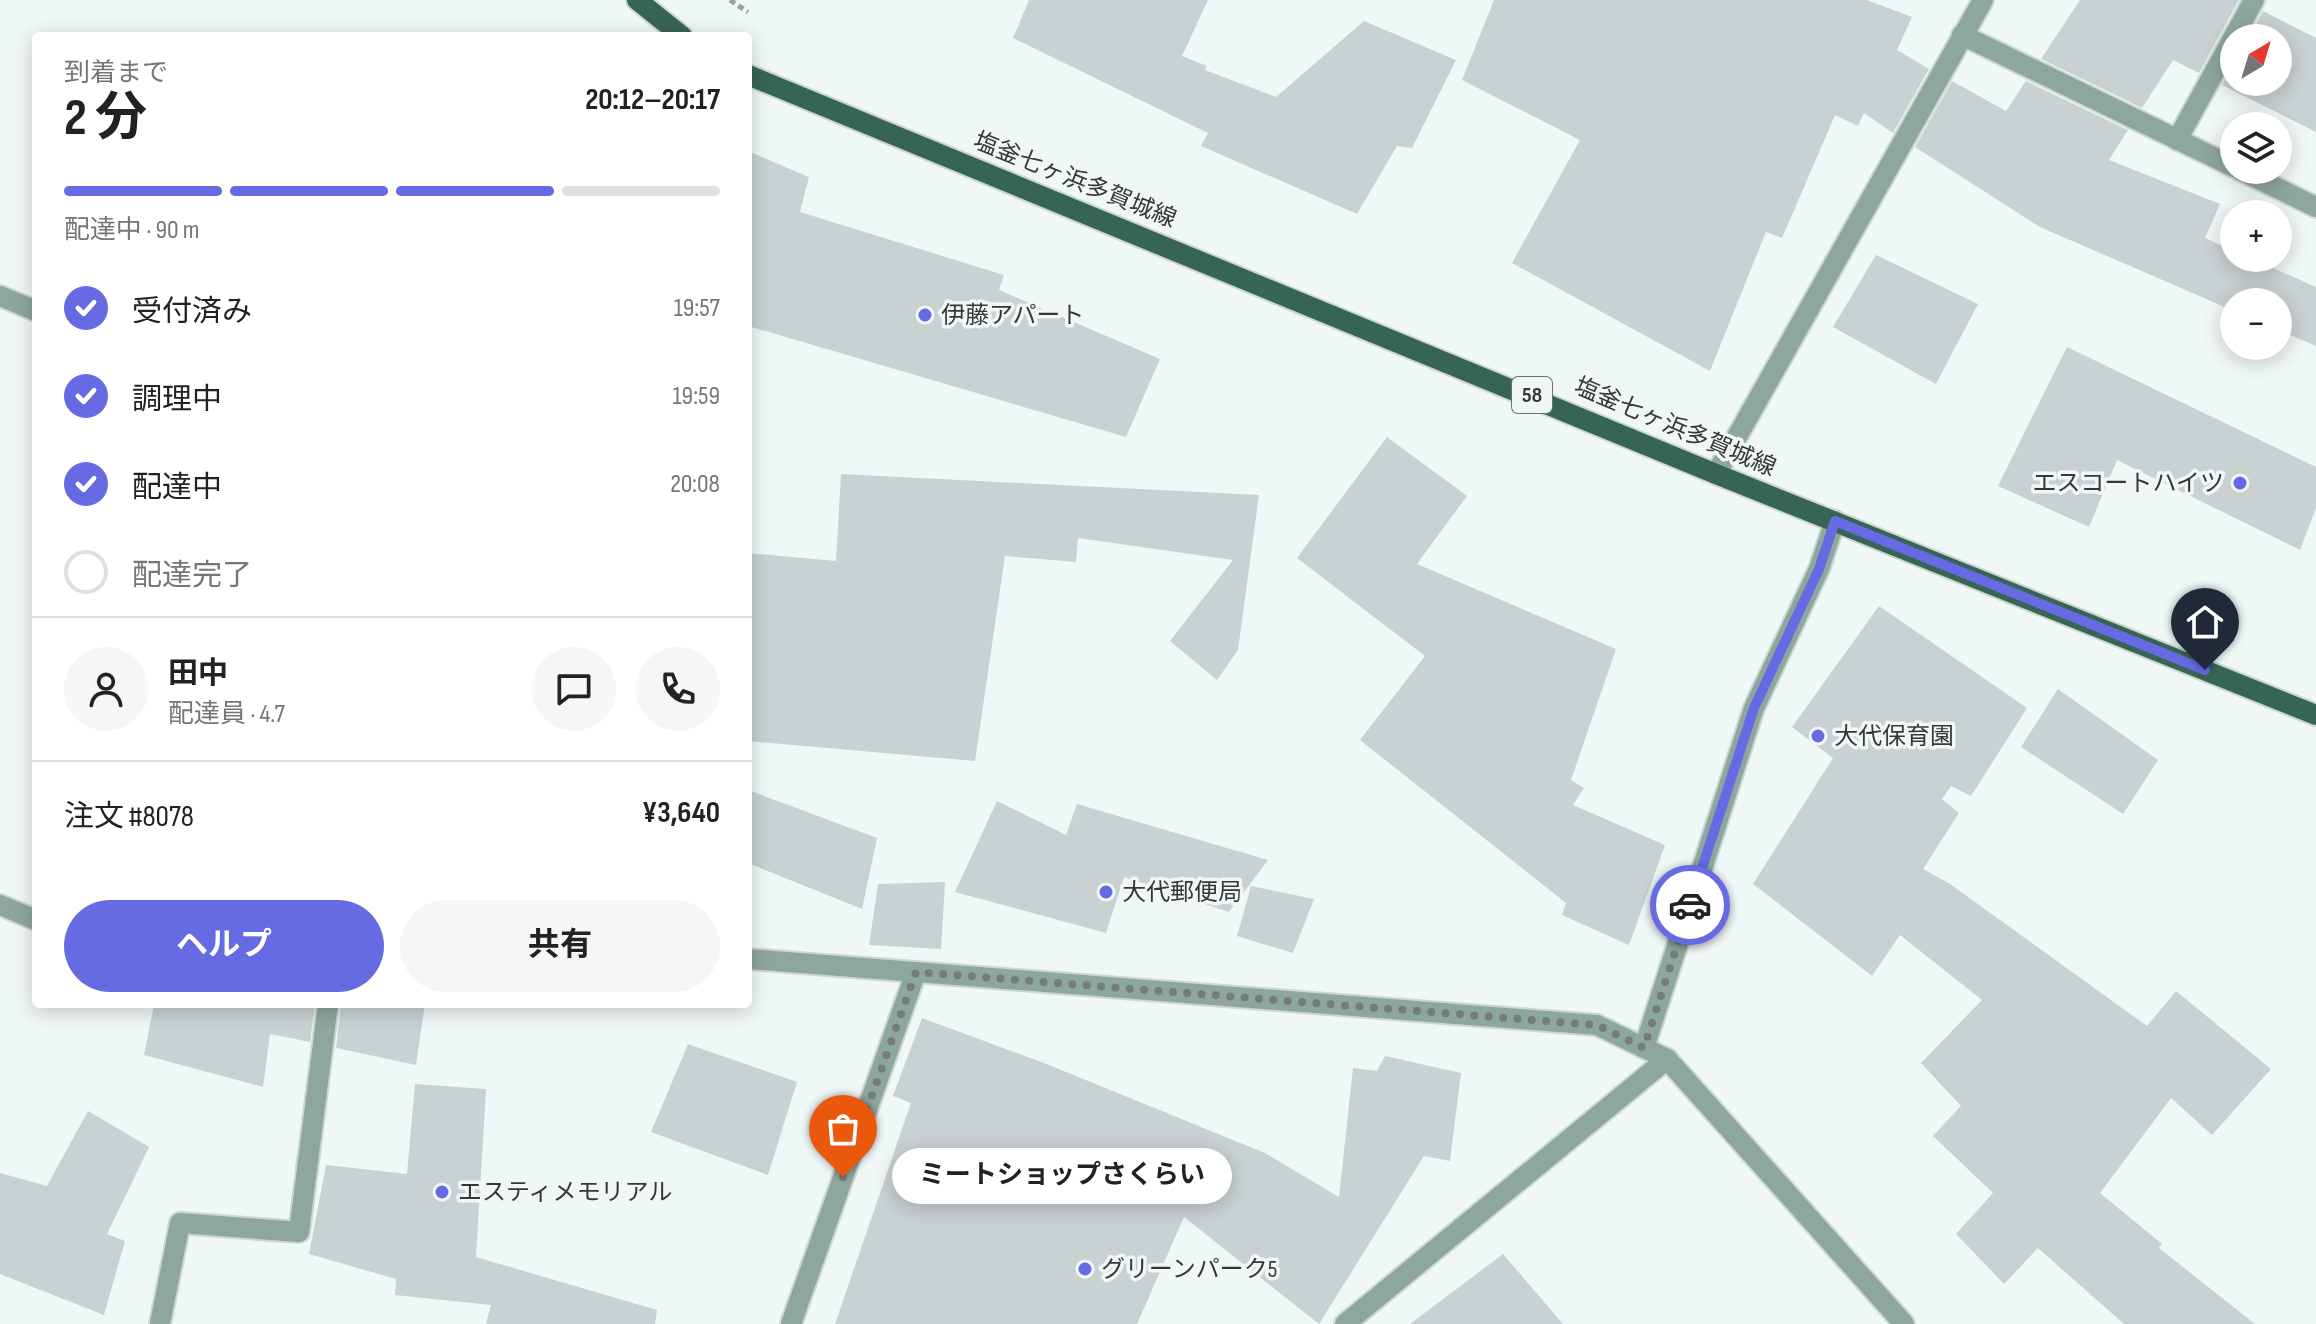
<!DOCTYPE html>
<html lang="ja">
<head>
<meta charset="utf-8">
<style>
	:root { --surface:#fff; --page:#f6f6f6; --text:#222; --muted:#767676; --line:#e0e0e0; --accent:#666ae3 }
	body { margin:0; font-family:"Sofia Sans Condensed","Noto Sans JP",sans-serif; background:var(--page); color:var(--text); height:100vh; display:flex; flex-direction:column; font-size:30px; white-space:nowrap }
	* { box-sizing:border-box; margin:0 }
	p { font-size:26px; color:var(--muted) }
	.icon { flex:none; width:44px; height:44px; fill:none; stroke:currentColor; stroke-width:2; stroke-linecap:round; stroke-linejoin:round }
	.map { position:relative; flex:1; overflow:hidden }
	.drawer { position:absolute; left:32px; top:32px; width:720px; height:976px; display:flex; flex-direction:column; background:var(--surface); border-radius:8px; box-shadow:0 4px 20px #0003 }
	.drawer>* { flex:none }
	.needle { width:52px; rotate:38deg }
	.fabs { position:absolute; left:2220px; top:24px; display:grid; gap:16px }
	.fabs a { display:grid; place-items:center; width:72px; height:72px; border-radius:50%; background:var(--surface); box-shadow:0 4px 20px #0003; font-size:40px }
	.pin { position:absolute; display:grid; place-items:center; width:68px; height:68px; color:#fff; margin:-82px -34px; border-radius:50% 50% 50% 0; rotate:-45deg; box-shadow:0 0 8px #0007 }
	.pin .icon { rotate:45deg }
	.courier { position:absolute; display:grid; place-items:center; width:80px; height:80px; margin:-40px; border:6px solid #666ae3; border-radius:50%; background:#fff; color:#222; box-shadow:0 2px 10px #0007 }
	.bubble { position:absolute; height:56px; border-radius:28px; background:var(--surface); box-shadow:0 4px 20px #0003; font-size:26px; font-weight:700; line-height:56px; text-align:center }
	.head em { font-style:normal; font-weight:700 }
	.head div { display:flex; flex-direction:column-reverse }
	.head { display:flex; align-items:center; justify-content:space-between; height:136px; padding:0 32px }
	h1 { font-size:52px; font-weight:700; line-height:60px }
	.bar { display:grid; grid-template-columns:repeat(4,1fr); gap:12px 8px; align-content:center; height:96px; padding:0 32px }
	.bar i { height:10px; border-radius:6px; background:var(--line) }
	.bar .selected { background:var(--accent) }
	.bar p { grid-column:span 4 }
	.line { display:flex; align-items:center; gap:20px; padding:0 32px; border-top:2px solid var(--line) }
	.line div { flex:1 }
	.round { display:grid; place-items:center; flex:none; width:84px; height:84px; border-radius:42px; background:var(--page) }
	ol { padding:0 32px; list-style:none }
	li { display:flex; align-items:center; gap:24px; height:88px }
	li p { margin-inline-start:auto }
	li .icon { padding:8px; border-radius:50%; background:var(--accent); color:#fff; stroke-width:4 }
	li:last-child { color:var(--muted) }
	li i { width:44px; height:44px; border:4px solid var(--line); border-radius:50% }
	.button { display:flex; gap:16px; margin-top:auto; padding:16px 32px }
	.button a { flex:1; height:92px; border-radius:48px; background:var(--accent); color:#fff; font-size:32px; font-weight:700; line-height:92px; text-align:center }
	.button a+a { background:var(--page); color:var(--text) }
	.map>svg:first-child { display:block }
	.building { fill:#c9d1d2 }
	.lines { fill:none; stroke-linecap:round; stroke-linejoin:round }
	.minor-casing { stroke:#ced5d5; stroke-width:24 }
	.major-casing { stroke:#ced5d5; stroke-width:24 }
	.path { stroke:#9ca2a1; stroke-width:5; stroke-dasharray:6 4; stroke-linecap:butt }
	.minor { stroke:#8ea79d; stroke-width:20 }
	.major { stroke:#376554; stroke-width:20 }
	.done { stroke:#767b7b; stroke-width:8; stroke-dasharray:0 14.4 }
	.route { stroke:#666ae3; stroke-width:10 }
	.poi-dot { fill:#666ae3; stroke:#f0f8f7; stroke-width:3 }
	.labels { text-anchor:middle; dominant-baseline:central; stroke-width:7; stroke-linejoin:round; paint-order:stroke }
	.shield { fill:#f0f8f7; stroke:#6d7271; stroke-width:2 }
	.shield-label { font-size:22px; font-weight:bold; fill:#353838 }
	.street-label { font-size:24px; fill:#353838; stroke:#f0f8f7 }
	.poi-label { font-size:24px; fill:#353838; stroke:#f0f8f7; text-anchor:start }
</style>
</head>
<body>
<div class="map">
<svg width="2316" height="1324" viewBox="0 0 2316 1324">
	<rect width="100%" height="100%" fill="#f0f8f7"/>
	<g class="building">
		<path d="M 1029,0 L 1208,0 L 1182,56 L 1207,66 L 1205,70 L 1276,97 L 1364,21 L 1456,60 L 1412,148 L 1397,146 L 1357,214 L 1201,146 L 1208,133 L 1013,38 Z"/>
		<path d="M 1494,0 L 1867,0 L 1912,17 L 1897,50 L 1929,69 L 1893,133 L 1864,113 L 1858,126 L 1835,115 L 1782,238 L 1766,232 L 1710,371 L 1512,263 L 1580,140 L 1462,80 Z"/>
		<path d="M 2080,0 L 2239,0 L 2199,73 L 2173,60 L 2142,108 L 2041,59 Z"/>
		<path d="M 2263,11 L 2316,38 L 2316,132 L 2222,85 L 2234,63 L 2234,82 L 2278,82 L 2278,38 L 2248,38 Z"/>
		<path d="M 1952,81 L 2006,111 L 2026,81 L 2128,130 L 2109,160 L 2220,204 L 2205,238 L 2234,251 L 2234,258 L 2250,258 L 2316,287 L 2316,346 L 2278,330 L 2278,302 L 2234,302 L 2234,311 L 2040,227 L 1915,147 Z"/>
		<path d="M 748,151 L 809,177 L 800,212 L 1004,275 L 999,290 L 1160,359 L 1126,437 L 748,326 Z"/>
		<path d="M 1876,255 L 1978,304 L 1936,384 L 1833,327 Z"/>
		<path d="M 2067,347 L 2316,467 L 2316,508 L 2300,550 L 2117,460 L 2089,527 L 1998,486 Z"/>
		<path d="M 1387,437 L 1467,496 L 1417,564 L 1616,649 L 1571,780 L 1584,788 L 1573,805 L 1665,845 L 1629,945 L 1562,915 L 1566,903 L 1360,740 L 1425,656 L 1297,558 Z"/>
		<path d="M 841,474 L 1259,495 L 1238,650 L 1217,680 L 1170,641 L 1233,560 L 1078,538 L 1076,562 L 1005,556 L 975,761 L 748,741 L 748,553 L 836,561 Z"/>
		<path d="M 1879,606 L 2027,708 L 1971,796 L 1951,786 L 1942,799 L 1959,813 L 1923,869 L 1950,884 L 2147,1026 L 2176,991 L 2271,1069 L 2212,1135 L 2171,1098 L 2100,1193 L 2162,1244 L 2159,1248 L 2255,1324 L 2124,1324 L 2038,1248 L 2004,1284 L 1956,1234 L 1993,1193 L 1933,1136 L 1961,1106 L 1921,1063 L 1982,1000 L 1900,935 L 1872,976 L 1753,884 L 1833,758 L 1792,727 Z"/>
		<path d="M 2058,689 L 2158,760 L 2123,814 L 2021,747 Z"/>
		<path d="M 748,790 L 877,838 L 862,909 L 748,863 Z"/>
		<path d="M 997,801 L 1066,835 L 1077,804 L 1268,860 L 1229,912 L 1124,877 L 1106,933 L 955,892 Z"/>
		<path d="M 945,882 L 941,949 L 869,945 L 878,884 Z"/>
		<path d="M 1251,886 L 1314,899 L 1293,953 L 1237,936 Z"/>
		<path d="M 154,1004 L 315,1004 L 310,1042 L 270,1034 L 263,1087 L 144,1055 Z"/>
		<path d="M 341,1004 L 425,1004 L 416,1065 L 336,1048 Z"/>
		<path d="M 922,1018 L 1044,1063 L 1265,1153 L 1339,1197 L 1353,1068 L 1377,1071 L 1385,1056 L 1461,1073 L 1450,1161 L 1424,1156 L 1319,1324 L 1184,1217 L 1137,1324 L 835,1324 L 911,1103 L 893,1096 Z"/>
		<path d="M 688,1044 L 797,1082 L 768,1175 L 651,1132 Z"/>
		<path d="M 415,1084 L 486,1089 L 476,1257 L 657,1310 L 655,1324 L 486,1324 L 491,1305 L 395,1295 L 396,1279 L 309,1254 L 326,1165 L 407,1174 Z"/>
		<path d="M 88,1111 L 149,1147 L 107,1234 L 125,1241 L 104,1315 L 0,1274 L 0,1173 L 47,1186 Z"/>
		<path d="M 1503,1254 L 1563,1324 L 1410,1324 Z"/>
	</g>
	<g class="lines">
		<defs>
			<g id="minor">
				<path d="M 1962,35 L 2234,167"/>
				<path d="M 2177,140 L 2254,0"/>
				<path d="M 2240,170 L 2316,207"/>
				<path d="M 0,296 L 36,311"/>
				<path d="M 1716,474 L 1983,0"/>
				<path d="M 0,905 L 36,920"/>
				<path d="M 748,959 L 1597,1025 L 1667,1059 L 1904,1324"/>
				<path d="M 1644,1048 L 1754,708 L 1819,569 L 1835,521"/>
				<path d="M 160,1324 L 180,1223 L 299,1232 L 328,1004"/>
				<path d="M 791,1324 L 916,972"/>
				<path d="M 1345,1324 L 1667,1059"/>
			</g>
			<g id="major">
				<path d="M 637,0 L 682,36"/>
				<path d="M 748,75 L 1716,474 L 2316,715"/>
			</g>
		</defs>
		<use href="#minor" class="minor-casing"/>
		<use href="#major" class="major-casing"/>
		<path class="path" d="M 730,0 L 748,12"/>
		<use href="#minor" class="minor"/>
		<use href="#major" class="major"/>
	</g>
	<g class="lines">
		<path class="done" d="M 843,1177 L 916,972 L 1597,1025 L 1644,1048 L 1690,905"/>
		<path class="route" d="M 1690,905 L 1754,708 L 1819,569 L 1835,521 L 2205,670"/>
	</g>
	<g class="poi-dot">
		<circle cx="925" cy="315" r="8"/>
		<circle cx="2240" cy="483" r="8"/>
		<circle cx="1818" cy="736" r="8"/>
		<circle cx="1106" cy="892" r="8"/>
		<circle cx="442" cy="1192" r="8"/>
		<circle cx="1085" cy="1269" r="8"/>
	</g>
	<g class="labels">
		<rect class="shield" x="1512" y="377" width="40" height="36" rx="6"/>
		<g class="shield-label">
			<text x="1532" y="395">58</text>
		</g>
		<g class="street-label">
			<text transform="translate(1075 180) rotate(22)">塩釜七ヶ浜多賀城線</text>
			<text transform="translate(1675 427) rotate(23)">塩釜七ヶ浜多賀城線</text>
		</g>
		<g class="poi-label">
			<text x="941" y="315">伊藤アパート</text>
			<text x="2224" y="483" text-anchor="end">エスコートハイツ</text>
			<text x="1834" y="736">大代保育園</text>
			<text x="1122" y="892">大代郵便局</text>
			<text x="458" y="1192">エスティメモリアル</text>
			<text x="1101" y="1269">グリーンパーク5</text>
		</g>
	</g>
</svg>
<div class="fabs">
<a><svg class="needle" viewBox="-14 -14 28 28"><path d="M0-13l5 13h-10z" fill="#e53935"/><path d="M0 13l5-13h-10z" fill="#767676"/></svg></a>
<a><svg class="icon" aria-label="layers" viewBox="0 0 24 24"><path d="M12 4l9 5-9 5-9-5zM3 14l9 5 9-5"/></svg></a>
<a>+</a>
<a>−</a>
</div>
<div class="pin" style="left:843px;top:1177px;background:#ea580c"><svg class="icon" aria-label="bag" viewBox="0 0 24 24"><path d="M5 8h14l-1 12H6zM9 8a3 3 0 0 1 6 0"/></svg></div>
<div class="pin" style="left:2205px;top:670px;background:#1f2937"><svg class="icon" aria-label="home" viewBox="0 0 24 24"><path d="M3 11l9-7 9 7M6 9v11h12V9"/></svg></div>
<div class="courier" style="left:1690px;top:905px"><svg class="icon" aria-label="car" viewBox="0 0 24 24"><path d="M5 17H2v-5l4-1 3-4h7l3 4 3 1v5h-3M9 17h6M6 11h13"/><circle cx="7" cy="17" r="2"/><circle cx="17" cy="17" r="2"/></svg></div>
<div class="bubble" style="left:892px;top:1148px;width:340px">ミートショップさくらい</div>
<section class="drawer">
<div class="head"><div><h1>2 分</h1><p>到着まで</p></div><em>20:12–20:17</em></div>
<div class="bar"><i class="selected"></i><i class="selected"></i><i class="selected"></i><i></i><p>配達中 · 90 m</p></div>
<ol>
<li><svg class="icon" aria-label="check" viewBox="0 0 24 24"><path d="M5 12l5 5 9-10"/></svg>受付済み<p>19:57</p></li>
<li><svg class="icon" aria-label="check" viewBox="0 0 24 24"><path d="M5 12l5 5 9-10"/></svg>調理中<p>19:59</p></li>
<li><svg class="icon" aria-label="check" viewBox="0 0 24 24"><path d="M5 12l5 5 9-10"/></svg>配達中<p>20:08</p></li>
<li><i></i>配達完了</li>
</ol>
<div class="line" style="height:144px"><a class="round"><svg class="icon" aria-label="person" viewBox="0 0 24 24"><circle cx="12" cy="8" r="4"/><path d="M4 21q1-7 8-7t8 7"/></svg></a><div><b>田中</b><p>配達員 · 4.7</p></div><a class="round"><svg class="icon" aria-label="chat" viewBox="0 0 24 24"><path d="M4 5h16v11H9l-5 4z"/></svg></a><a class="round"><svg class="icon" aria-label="phone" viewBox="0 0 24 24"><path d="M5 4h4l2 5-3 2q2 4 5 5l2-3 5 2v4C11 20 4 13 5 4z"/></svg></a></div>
<div class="line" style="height:104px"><div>注文 #8078</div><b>¥3,640</b></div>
<div class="button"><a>ヘルプ</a><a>共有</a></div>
</section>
</div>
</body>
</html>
